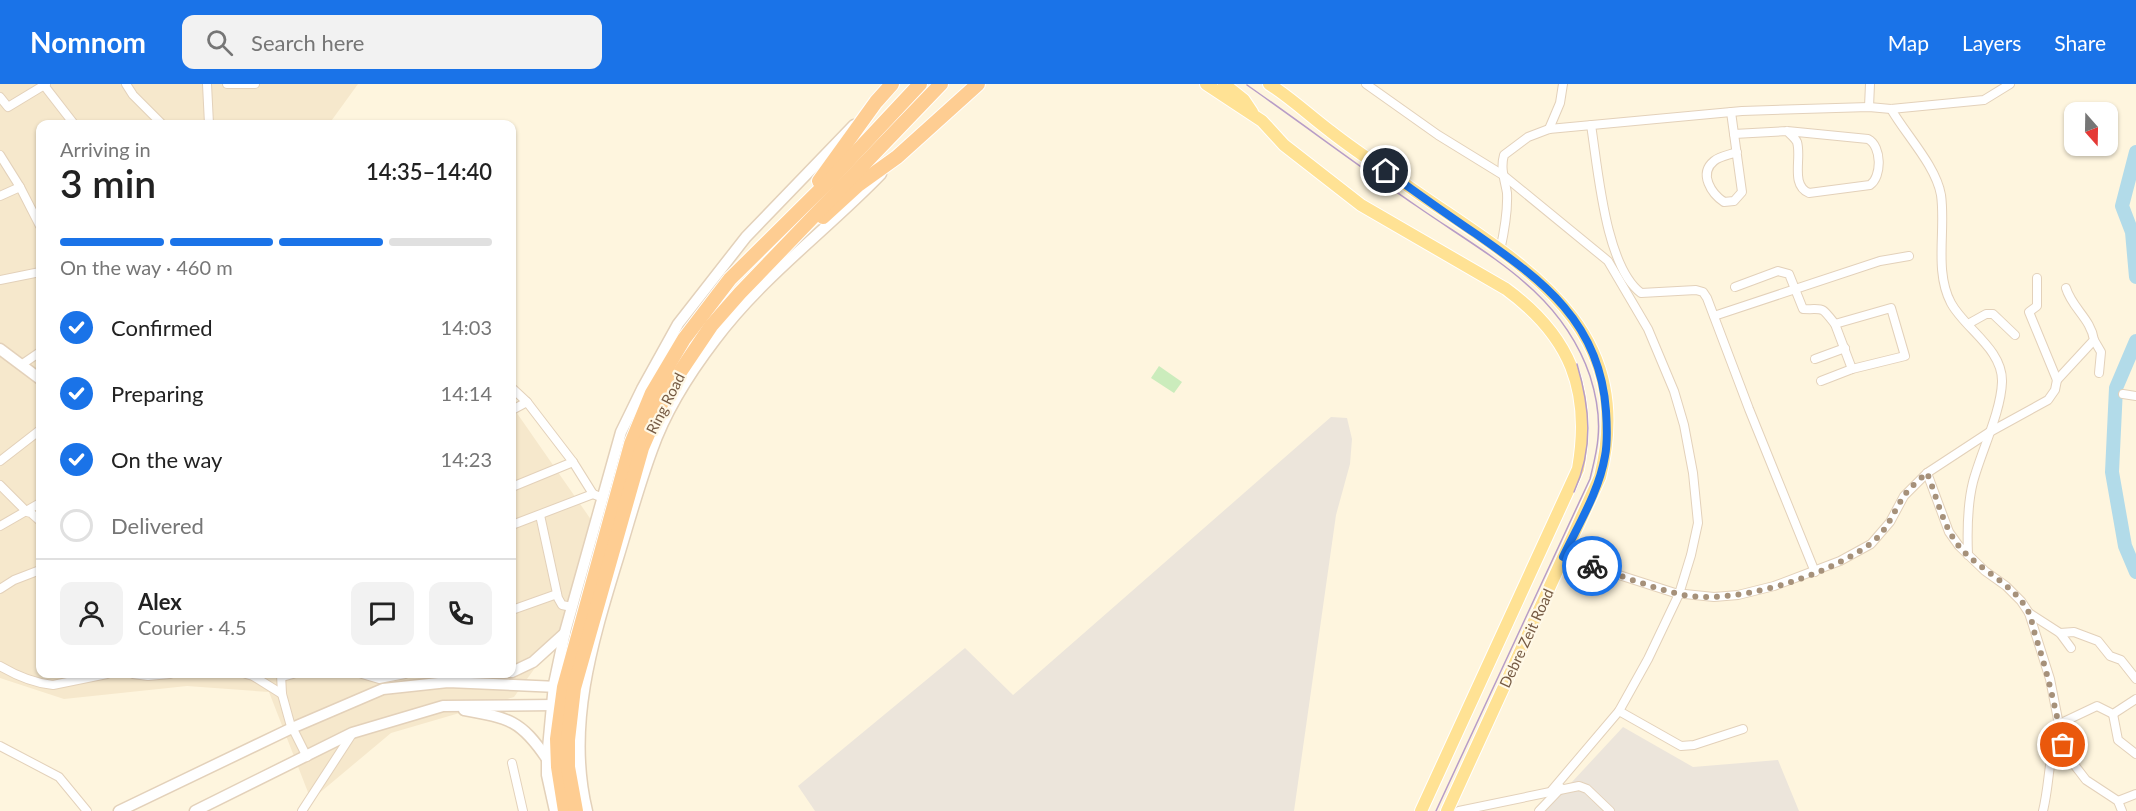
<!DOCTYPE html>
<html lang="en">
<head>
<meta charset="utf-8">
<style>
	:root { --surface:#fff; --page:#f2f2f2; --text:#222; --muted:#767676; --line:#e0e0e0; --accent:#1a73e8 }
	body { margin:0; font-family:Lato,sans-serif; background:var(--page); color:var(--text); height:100vh; display:flex; flex-direction:column; font-size:22px; white-space:nowrap }
	* { box-sizing:border-box; margin:0 }
	p { font-size:20px; color:var(--muted) }
	.icon { flex:none; width:33px; height:33px; fill:none; stroke:currentColor; stroke-width:2; stroke-linecap:round; stroke-linejoin:round }
	.map { position:relative; flex:1; overflow:hidden }
	.sheet { position:absolute; left:36px; top:36px; width:480px; height:558px; display:flex; flex-direction:column; background:var(--surface); border-radius:12px; box-shadow:0 2px 4px #0004 }
	.sheet>* { flex:none }
	.needle { width:39px; rotate:160deg }
	.controls { position:absolute; left:2064px; top:18px; display:grid; gap:12px }
	.controls a { display:grid; place-items:center; width:54px; height:54px; border-radius:12px; background:var(--surface); box-shadow:0 2px 4px #0004; font-size:30px }
	.pin { position:absolute; display:grid; place-items:center; width:51px; height:51px; color:#fff; margin:-26px; border:3px solid #fff; border-radius:50%; box-shadow:0 2px 6px #0007 }
	.courier { position:absolute; display:grid; place-items:center; width:60px; height:60px; margin:-30px; border:4px solid #1a73e8; border-radius:50%; background:#fff; color:#222; box-shadow:0 2px 8px #0007 }
	.head em { font-style:normal; font-weight:600 }
	.head div { display:flex; flex-direction:column-reverse }
	.head { display:flex; align-items:center; justify-content:space-between; height:102px; padding:0 24px }
	h1 { font-size:39px; font-weight:600; line-height:45px }
	.bar { display:grid; grid-template-columns:repeat(4,1fr); gap:9px 6px; align-content:center; height:72px; padding:0 24px }
	.bar i { height:8px; border-radius:4px; background:var(--line) }
	.bar .current { background:var(--accent) }
	.bar p { grid-column:span 4 }
	.line { display:flex; align-items:center; gap:15px; padding:0 24px; border-top:2px solid var(--line) }
	.line div { flex:1 }
	.round { display:grid; place-items:center; flex:none; width:63px; height:63px; border-radius:12px; background:var(--page) }
	ol { padding:0 24px; list-style:none }
	li { display:flex; align-items:center; gap:18px; height:66px }
	li p { margin-inline-start:auto }
	li .icon { padding:6px; border-radius:50%; background:var(--accent); color:#fff; stroke-width:4 }
	li:last-child { color:var(--muted) }
	li i { width:33px; height:33px; border:3px solid var(--line); border-radius:50% }
	header { display:flex; align-items:center; gap:36px; box-sizing:border-box; height:84px; padding:0 30px; background:var(--accent); color:#fff }
	header strong { font-size:28px }
	nav { display:flex; gap:33px; margin-inline-start:auto; font-size:21px }
	.search { width:420px; height:54px; background:var(--page); display:flex; align-items:center; gap:15px; box-sizing:border-box; padding:0 21px; border-radius:12px; color:var(--muted); font-size:22px }
	.map>svg:first-child { display:block }
	.residential { fill:#f6e8cc }
	.industrial { fill:#ece5db }
	.green { fill:#cbecbc }
	.lines { fill:none; stroke-linecap:round; stroke-linejoin:round }
	.river { stroke:#b2dbe9; stroke-width:14 }
	.minor-casing { stroke:#e3d1ba; stroke-width:10 }
	.tertiary-casing { stroke:#e3d1ba; stroke-width:13 }
	.primary-casing { stroke:#fff; stroke-width:14 }
	.trunk-casing { stroke:#fff; stroke-width:16 }
	.minor { stroke:#fff; stroke-width:8 }
	.tertiary { stroke:#fff; stroke-width:10 }
	.primary { stroke:#ffe294; stroke-width:12 }
	.trunk { stroke:#fecd92; stroke-width:14 }
	.tram { stroke:#b89dc7; stroke-width:1.5 }
	.done { stroke:#a6917a; stroke-width:6; stroke-dasharray:0 10.8 }
	.route { stroke:#1a73e8; stroke-width:8 }
	.labels { text-anchor:middle; dominant-baseline:central; stroke-width:4.5; stroke-linejoin:round; paint-order:stroke }
	.street-label { font-size:15px; fill:#765b44; stroke:#fff8e6 }
</style>
</head>
<body>
<header>
<strong>Nomnom</strong>
<div class="search"><svg class="icon" aria-label="search" viewBox="0 0 24 24"><circle cx="10" cy="10" r="6"/><path d="M15 15l6 6"/></svg>Search here</div>
<nav><a>Map</a><a>Layers</a><a>Share</a></nav>
</header>
<div class="map">
<svg width="2136" height="727" viewBox="0 0 2136 727">
	<rect width="100%" height="100%" fill="#fef5de"/>
	<path class="residential" d="M 0,0 L 358,0 L 329,40 L 40,40 L 40,590 L 512,590 L 512,322 L 594,440 L 558,552 L 514,613 L 391,649 L 311,716 L 269,608 L 187,602 L 64,615 L 0,594 Z"/>
	<g class="industrial">
		<path d="M 1331,333 L 1347,334 L 1352,355 L 1350,380 L 1336,431 L 1294,727 L 815,727 L 798,702 L 965,564 L 1013,611 Z"/>
		<path d="M 1623,643 L 1693,683 L 1778,676 L 1799,727 L 1545,727 Z"/>
	</g>
	<path class="green" d="M 1159,282 L 1182,298 L 1174,309 L 1151,294 Z"/>
	<g class="lines">
		<g class="river">
			<path d="M 2136,68 L 2122,122 L 2132,148 L 2136,193"/>
			<path d="M 2136,257 L 2116,304 L 2112,388 L 2125,462 L 2136,488"/>
		</g>
		<defs>
			<g id="minor">
				<path d="M 43,0 L 74,40"/>
				<path d="M 126,0 L 133,11 L 162,40"/>
				<path d="M 207,0 L 209,40"/>
				<path d="M 227,0 L 255,0"/>
				<path d="M 1366,0 L 1438,51 L 1503,91 L 1608,177 L 1648,245 L 1674,307 L 1684,341 L 1693,389 L 1698,439 L 1691,471 L 1679,510 L 1648,575 L 1619,627 L 1552,706"/>
				<path d="M 0,13 L 8,23 L 46,0"/>
				<path d="M 1869,23 L 1870,0"/>
				<path d="M 1891,25 C 1906,51 1936,82 1941,111 C 1946,146 1934,187 1951,219 C 1965,245 2003,265 2002,298 C 2001,328 1981,368 1973,398 C 1967,422 1967,446 1968,471"/>
				<path d="M 1731,28 L 1742,108 L 1734,117 L 1724,118 C 1712,110 1698,90 1714,77 C 1720,72 1729,71 1737,68"/>
				<path d="M 1591,41 C 1598,84 1605,182 1641,209 L 1696,206 L 1703,208 L 1707,214 L 1749,325 L 1815,488"/>
				<path d="M 1549,45 L 1560,19 L 1563,0"/>
				<path d="M 1734,50 L 1787,47 L 1868,55 C 1882,62 1882,93 1870,101 L 1809,109 C 1790,101 1802,74 1797,58 C 1795,54 1790,50 1787,47"/>
				<path d="M 0,71 L 20,103"/>
				<path d="M 0,112 L 20,103 L 40,142"/>
				<path d="M 1500,167 C 1504,149 1508,129 1507,109 C 1505,96 1500,85 1504,71 L 1528,53 L 1549,45 L 1742,27 L 1869,23 L 1891,25 L 1984,16 L 2010,0"/>
				<path d="M 0,196 L 40,188"/>
				<path d="M 1735,203 L 1778,187 L 1789,190 L 1803,225 C 1825,226 1820,221 1835,240 L 1891,224 L 1905,272 L 1852,285 L 1821,297"/>
				<path d="M 1714,232 L 1880,177 L 1909,172"/>
				<path d="M 1835,240 L 1852,285"/>
				<path d="M 1968,240 L 1986,230 L 1993,230 L 2015,251"/>
				<path d="M 2094,256 L 2101,268 L 2099,289"/>
				<path d="M 1815,275 L 1845,264"/>
				<path d="M 21,281 L 40,268"/>
				<path d="M 2057,296 L 2094,256 C 2091,235 2072,224 2066,204"/>
				<path d="M 512,304 L 527,318"/>
				<path d="M 2123,310 L 2136,312"/>
				<path d="M 512,326 L 527,318 L 573,378 L 593,410 L 603,414"/>
				<path d="M 0,377 L 40,346"/>
				<path d="M 1927,389 L 1949,448 L 1959,462 L 1985,487 L 2006,502 L 2021,517 L 2029,529 L 2050,595 L 2063,661 L 2069,674 L 2086,696 L 2118,717 L 2122,727"/>
				<path d="M 0,401 L 27,428 L 31,429 L 40,437"/>
				<path d="M 512,403 L 573,378"/>
				<path d="M 540,431 L 558,514 L 562,521 L 572,523"/>
				<path d="M 512,441 L 593,410"/>
				<path d="M 0,442 L 40,419"/>
				<path d="M 1563,473 L 1675,509 L 1714,513 L 1738,511 L 1774,502 L 1840,477 L 1871,460 L 1890,438 L 1904,412 L 1927,389 L 1988,349 L 2048,316 L 2055,306 L 2057,296 L 2029,228 L 2037,222 L 2037,194"/>
				<path d="M 0,505 L 14,496 L 40,486"/>
				<path d="M 512,526 L 557,510"/>
				<path d="M 2029,529 L 2060,549 L 2071,564"/>
				<path d="M 2060,549 L 2074,548 L 2098,557 L 2110,572 L 2121,576 L 2136,595"/>
				<path d="M 0,582 C 17,592 33,599 53,601 L 107,590"/>
				<path d="M 133,590 L 148,592 L 170,590"/>
				<path d="M 246,590 L 253,592 L 282,610"/>
				<path d="M 281,590 L 282,610 L 290,639 L 307,673"/>
				<path d="M 362,590 L 379,595 L 405,590"/>
				<path d="M 282,593 L 293,590"/>
				<path d="M 1619,627 L 1681,662 L 1694,661 L 1743,645"/>
				<path d="M 2113,630 L 2118,656 L 2136,670"/>
				<path d="M 2059,640 L 2097,622 L 2113,630 L 2136,615"/>
				<path d="M 0,662 L 59,693 L 87,727"/>
				<path d="M 512,679 L 523,727"/>
				<path d="M 2118,717 L 2136,710"/>
				<path d="M 302,727 L 352,650"/>
				<path d="M 1459,727 L 1579,702 L 1587,705 L 1610,727"/>
				<path d="M 1539,727 L 1561,704"/>
				<path d="M 2043,727 C 2050,698 2048,672 2059,644"/>
			</g>
			<g id="tertiary">
				<path d="M 0,265 L 40,295"/>
				<path d="M 512,588 L 533,578 L 565,549"/>
				<path d="M 464,626 C 509,634 521,636 547,675"/>
				<path d="M 119,727 L 292,644 L 383,605 L 448,598 L 558,603"/>
				<path d="M 195,727 L 352,649 L 443,622 L 556,621"/>
				<path d="M 555,727 L 547,691 L 547,675 L 554,600 L 565,548 L 621,348 L 642,305 L 678,240 L 746,153 L 854,41"/>
				<path d="M 587,727 C 566,641 593,556 618,474 C 629,438 639,401 652,366 C 666,326 689,290 715,256 C 762,193 827,146 881,90"/>
			</g>
			<g id="primary">
				<path d="M 1206,0 L 1262,37 L 1284,61 L 1361,121 L 1506,205 C 1570,252 1592,306 1578,385 L 1421,727"/>
				<path d="M 1224,0 L 1244,16 L 1252,28"/>
				<path d="M 1269,0 C 1291,14 1310,32 1330,47 C 1354,66 1380,83 1405,100 C 1512,176 1640,235 1600,393 L 1447,727"/>
			</g>
			<g id="trunk">
				<path d="M 819,97 L 876,18 L 892,0"/>
				<path d="M 823,133 L 858,101 L 897,73 L 978,0"/>
				<path d="M 565,727 L 558,683 L 557,655 L 564,603 L 631,360 L 652,309 L 684,255 L 730,195 L 832,94 L 920,0"/>
				<path d="M 576,727 L 568,683 L 568,656 L 574,604 L 642,364 L 663,316 L 678,291 L 711,242 L 740,209 L 941,0"/>
			</g>
		</defs>
		<use href="#minor" class="minor-casing"/>
		<use href="#tertiary" class="tertiary-casing"/>
		<use href="#primary" class="primary-casing"/>
		<use href="#trunk" class="trunk-casing"/>
		<use href="#minor" class="minor"/>
		<use href="#tertiary" class="tertiary"/>
		<use href="#primary" class="primary"/>
		<use href="#trunk" class="trunk"/>
		<g class="tram">
			<path d="M 1247,1 C 1304,41 1360,83 1418,123 C 1487,171 1561,207 1590,292 C 1596,311 1600,334 1598,354 C 1597,368 1593,382 1590,395 L 1436,727"/>
			<path d="M 1574,408 C 1594,364 1590,324 1577,280"/>
		</g>
	</g>
	<g class="lines">
		<path class="done" d="M 1592,482 C 1619,491 1647,502 1675,509 C 1729,524 1825,493 1870,460 C 1887,448 1893,428 1904,412 C 1910,403 1919,396 1927,389 C 1937,413 1942,440 1958,461 C 1978,486 2013,499 2028,527 C 2032,535 2033,545 2036,554 C 2048,590 2055,623 2063,661"/>
		<path class="route" d="M 1386,87 C 1416,108 1446,130 1476,150 C 1543,197 1600,238 1606,327 C 1607,342 1608,357 1605,372 C 1599,408 1578,441 1563,473 L 1592,482"/>
	</g>
	<g class="labels">
		<g class="street-label">
			<text transform="translate(665 319) rotate(-63)">Ring Road</text>
			<text transform="translate(1526 554) rotate(-65)">Debre Zeit Road</text>
		</g>
	</g>
</svg>
<div class="controls">
<a><svg class="needle" viewBox="-14 -14 28 28"><path d="M0-13l5 13h-10z" fill="#e53935"/><path d="M0 13l5-13h-10z" fill="#767676"/></svg></a>
</div>
<div class="pin" style="left:2063px;top:661px;background:#ea580c"><svg class="icon" aria-label="bag" viewBox="0 0 24 24"><path d="M5 8h14l-1 12H6zM9 8a3 3 0 0 1 6 0"/></svg></div>
<div class="pin" style="left:1386px;top:87px;background:#1f2937"><svg class="icon" aria-label="home" viewBox="0 0 24 24"><path d="M3 11l9-7 9 7M6 9v11h12V9"/></svg></div>
<div class="courier" style="left:1592px;top:482px"><svg class="icon" aria-label="bike" viewBox="0 0 24 24"><circle cx="6" cy="16" r="4"/><circle cx="18" cy="16" r="4"/><path d="M6 16l4-8h5l3 8M10 8l3 8H6M13 5h3"/></svg></div>
<section class="sheet">
<div class="head"><div><h1>3 min</h1><p>Arriving in</p></div><em>14:35–14:40</em></div>
<div class="bar"><i class="current"></i><i class="current"></i><i class="current"></i><i></i><p>On the way · 460 m</p></div>
<ol>
<li><svg class="icon" aria-label="check" viewBox="0 0 24 24"><path d="M5 12l5 5 9-10"/></svg>Confirmed<p>14:03</p></li>
<li><svg class="icon" aria-label="check" viewBox="0 0 24 24"><path d="M5 12l5 5 9-10"/></svg>Preparing<p>14:14</p></li>
<li><svg class="icon" aria-label="check" viewBox="0 0 24 24"><path d="M5 12l5 5 9-10"/></svg>On the way<p>14:23</p></li>
<li><i></i>Delivered</li>
</ol>
<div class="line" style="height:108px"><a class="round"><svg class="icon" aria-label="person" viewBox="0 0 24 24"><circle cx="12" cy="8" r="4"/><path d="M4 21q1-7 8-7t8 7"/></svg></a><div><b>Alex</b><p>Courier · 4.5</p></div><a class="round"><svg class="icon" aria-label="chat" viewBox="0 0 24 24"><path d="M4 5h16v11H9l-5 4z"/></svg></a><a class="round"><svg class="icon" aria-label="phone" viewBox="0 0 24 24"><path d="M5 4h4l2 5-3 2q2 4 5 5l2-3 5 2v4C11 20 4 13 5 4z"/></svg></a></div>
</section>
</div>
</body>
</html>
